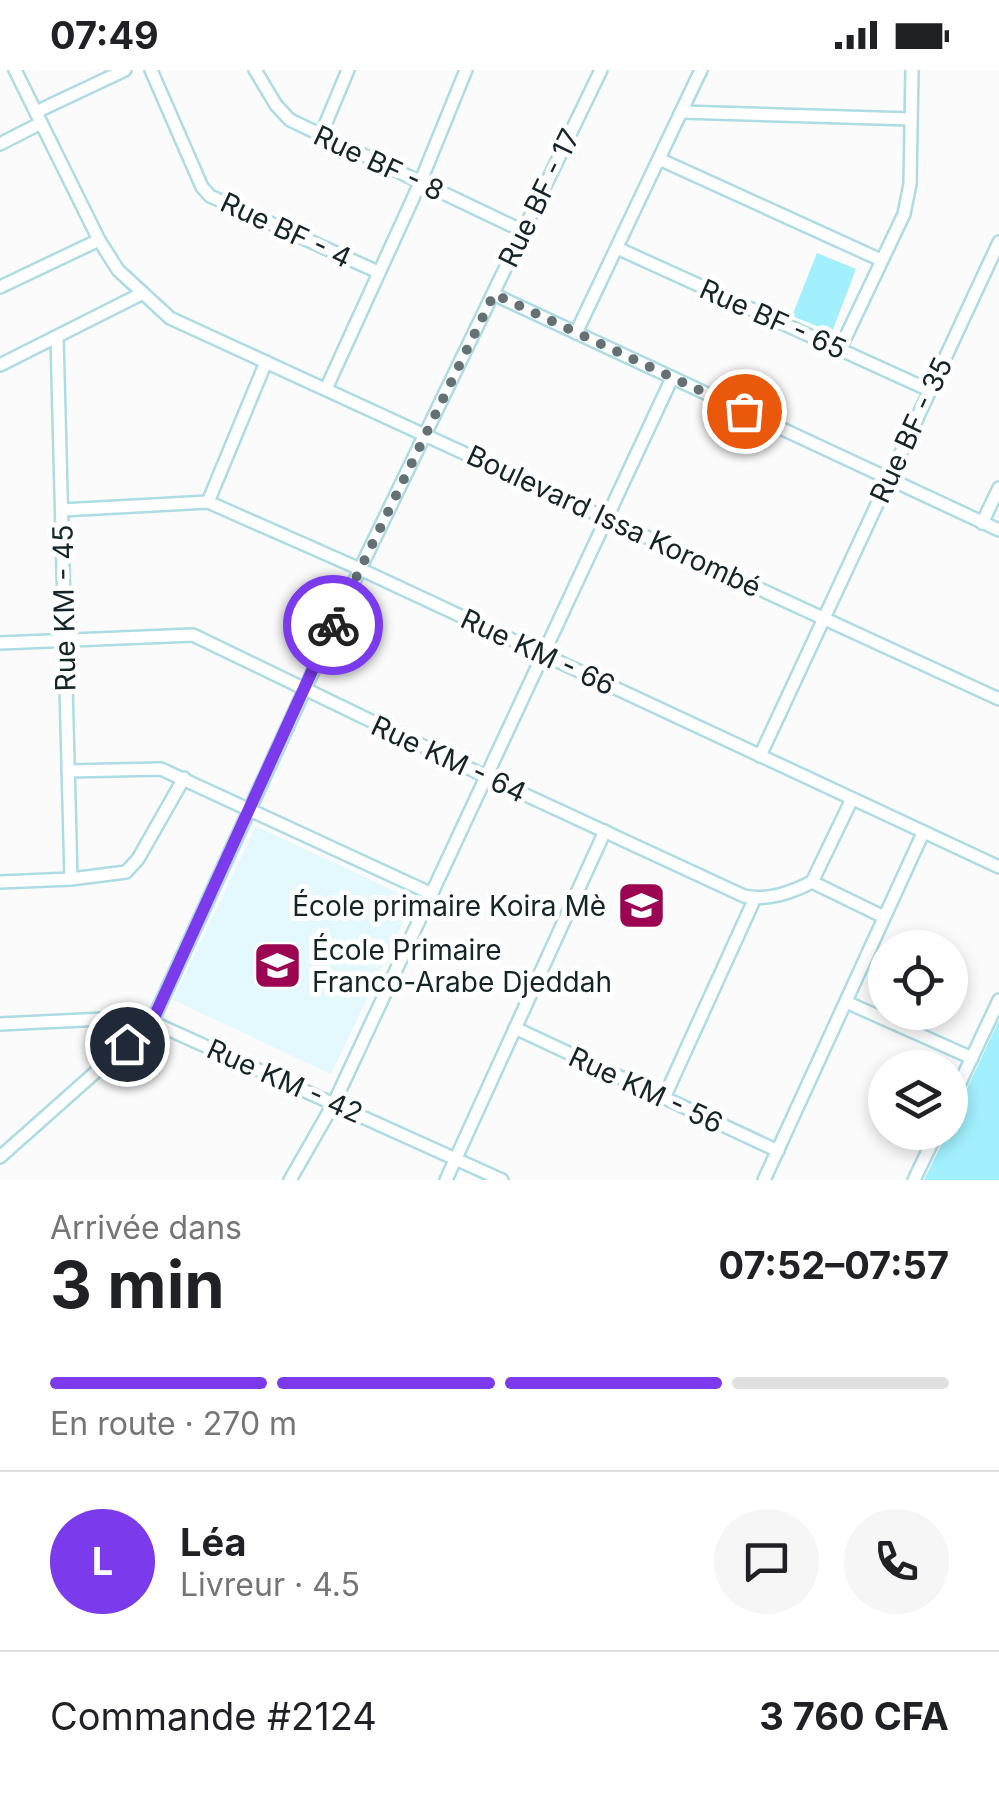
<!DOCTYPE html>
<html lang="fr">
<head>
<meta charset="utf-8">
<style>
	:root { --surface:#fff; --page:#f6f6f6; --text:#202124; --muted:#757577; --line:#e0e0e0; --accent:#7c3aed }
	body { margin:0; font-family:Inter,sans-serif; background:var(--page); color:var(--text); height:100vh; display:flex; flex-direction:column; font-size:38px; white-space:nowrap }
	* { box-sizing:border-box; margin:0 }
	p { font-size:32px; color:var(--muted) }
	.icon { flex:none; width:55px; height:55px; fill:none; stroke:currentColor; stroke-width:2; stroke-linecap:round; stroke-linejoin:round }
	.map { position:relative; height:1110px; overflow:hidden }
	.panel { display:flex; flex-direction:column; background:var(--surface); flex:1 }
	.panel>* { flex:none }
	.fabs { position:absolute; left:868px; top:860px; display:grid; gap:20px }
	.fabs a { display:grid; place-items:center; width:100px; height:100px; border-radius:50%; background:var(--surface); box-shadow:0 5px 15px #0003; font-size:50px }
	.pin { position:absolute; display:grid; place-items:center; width:85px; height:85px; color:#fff; margin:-42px; border:5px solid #fff; border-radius:50%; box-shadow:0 2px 10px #0007 }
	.courier { position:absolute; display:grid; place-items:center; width:100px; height:100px; margin:-50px; border:8px solid #7c3aed; border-radius:50%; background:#fff; color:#222; box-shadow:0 2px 12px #0007 }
	.summary em { font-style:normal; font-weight:700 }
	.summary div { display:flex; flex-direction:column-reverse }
	.summary { display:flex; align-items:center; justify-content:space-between; height:170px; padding:0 50px }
	h1 { font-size:65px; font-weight:700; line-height:75px }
	.bar { display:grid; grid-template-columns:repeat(4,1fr); gap:15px 10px; align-content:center; height:120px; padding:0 50px }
	.bar i { height:12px; border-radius:8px; background:var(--line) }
	.bar .active { background:var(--accent) }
	.bar p { grid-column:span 4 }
	.line { display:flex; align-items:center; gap:25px; padding:0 50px; border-top:2px solid var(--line) }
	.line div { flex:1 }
	.round { display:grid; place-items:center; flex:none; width:105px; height:105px; border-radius:52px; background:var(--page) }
	.status { display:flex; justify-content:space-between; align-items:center; height:70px; padding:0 50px; background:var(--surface); direction:ltr }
	.status svg { height:28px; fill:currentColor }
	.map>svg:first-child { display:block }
	.built { fill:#e3f9fd }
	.green { fill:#a2effd }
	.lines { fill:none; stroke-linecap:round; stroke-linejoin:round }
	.minor-casing { stroke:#aedce5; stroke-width:16 }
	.minor { stroke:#fff; stroke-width:11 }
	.done { stroke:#647072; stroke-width:10; stroke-dasharray:0 18 }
	.route { stroke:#7c3aed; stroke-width:12 }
	.labels { text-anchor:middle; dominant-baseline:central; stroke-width:10; stroke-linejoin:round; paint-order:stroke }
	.street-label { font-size:28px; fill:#132528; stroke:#fff }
	.poi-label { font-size:28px; fill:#132528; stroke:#fff; text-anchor:end }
</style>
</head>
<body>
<div class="status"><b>07:49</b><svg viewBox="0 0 49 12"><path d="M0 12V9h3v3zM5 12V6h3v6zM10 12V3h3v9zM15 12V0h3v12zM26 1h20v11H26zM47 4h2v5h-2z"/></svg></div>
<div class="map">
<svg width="999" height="1110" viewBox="0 0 999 1110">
	<rect width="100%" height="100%" fill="#fbfbfb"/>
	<path class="built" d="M 256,756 L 414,830 L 331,1004 L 173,930 Z"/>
	<g class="green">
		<path d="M 817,183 L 856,199 L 832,262 L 792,246 Z"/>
		<path d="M 999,950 L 999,1110 L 924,1110 L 947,1063 L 950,1062 L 950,1055 Z"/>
	</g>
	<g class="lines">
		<defs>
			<g id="minor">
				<path d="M 15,0 L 99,170 L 118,200 L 170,248 L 999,629"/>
				<path d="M 151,0 L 202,117 L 210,126 L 378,202"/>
				<path d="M 255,0 L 276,35 L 290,50 L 523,161"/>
				<path d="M 36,42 L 125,0"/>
				<path d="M 681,42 L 911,49"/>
				<path d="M 320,67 L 348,0"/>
				<path d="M 0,74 L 41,53"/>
				<path d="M 659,89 L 881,190"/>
				<path d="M 617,178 L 929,320"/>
				<path d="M 0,217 L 99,170"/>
				<path d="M 493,224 L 999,460"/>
				<path d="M 576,263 L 701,0"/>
				<path d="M 57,267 L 71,809"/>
				<path d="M 840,279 L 904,144 L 910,114 L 912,0"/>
				<path d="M 0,295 L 141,224"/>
				<path d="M 326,319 L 420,113 L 466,0"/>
				<path d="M 208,432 L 266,292"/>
				<path d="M 62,440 L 208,432 L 360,499 L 999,797"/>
				<path d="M 982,453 L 999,418"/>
				<path d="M 0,573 L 193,565 L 487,707 L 744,826 C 768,831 790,823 812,812 L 884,847"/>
				<path d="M 760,686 L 999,172"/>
				<path d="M 68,701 L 161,699 L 432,824"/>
				<path d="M 0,812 L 71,809 L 126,802 L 138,789 L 184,708"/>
				<path d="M 812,812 L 852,729"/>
				<path d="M 846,932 L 972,988"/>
				<path d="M 0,954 L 125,948 L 152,952 L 502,1110"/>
				<path d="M 515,958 L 778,1081"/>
				<path d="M 664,1028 L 755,828"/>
				<path d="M 950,1034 L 999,930"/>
				<path d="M 0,1087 L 152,952 L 360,499 L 601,0"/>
				<path d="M 290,1110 L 334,1033 L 672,308"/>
				<path d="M 446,1110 L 605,761"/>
				<path d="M 764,1110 L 923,763"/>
				<path d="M 914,1110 L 937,1062"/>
			</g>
		</defs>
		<use href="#minor" class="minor-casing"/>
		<use href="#minor" class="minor"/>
	</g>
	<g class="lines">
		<path class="done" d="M 333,555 L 494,224 L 744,341"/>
		<path class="route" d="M 127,974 L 152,952 L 333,555"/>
	</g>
	<defs>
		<symbol id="school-square" viewBox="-11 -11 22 22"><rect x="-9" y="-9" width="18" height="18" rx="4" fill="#9c0551" stroke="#fff"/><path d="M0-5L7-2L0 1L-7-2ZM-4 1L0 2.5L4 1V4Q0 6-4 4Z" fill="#fff"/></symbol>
	</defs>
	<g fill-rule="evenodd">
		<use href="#school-square" x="614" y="808" width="55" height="55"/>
		<use href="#school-square" x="250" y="868" width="55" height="55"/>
	</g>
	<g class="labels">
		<g class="street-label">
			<text transform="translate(379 93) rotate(25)">Rue BF - 8</text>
			<text transform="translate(539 128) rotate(-64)">Rue BF - 17</text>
			<text transform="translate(286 160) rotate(25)">Rue BF - 4</text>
			<text transform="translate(773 249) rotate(24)">Rue BF - 65</text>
			<text transform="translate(911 360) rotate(-65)">Rue BF - 35</text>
			<text transform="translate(614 451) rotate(25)">Boulevard Issa Korombé</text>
			<text transform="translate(64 538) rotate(-91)">Rue KM - 45</text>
			<text transform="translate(538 582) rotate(25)">Rue KM - 66</text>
			<text transform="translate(449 689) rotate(25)">Rue KM - 64</text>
			<text transform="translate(285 1011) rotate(24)">Rue KM - 42</text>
			<text transform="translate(646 1020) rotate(25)">Rue KM - 56</text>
		</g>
		<g class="poi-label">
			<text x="606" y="836">École primaire Koira Mè</text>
			<text x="312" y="880" text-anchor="start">École Primaire<tspan x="312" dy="32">Franco-Arabe Djeddah</tspan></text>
		</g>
	</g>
</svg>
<div class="fabs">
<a><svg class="icon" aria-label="locate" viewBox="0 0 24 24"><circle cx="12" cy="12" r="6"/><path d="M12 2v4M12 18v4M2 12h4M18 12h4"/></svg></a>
<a><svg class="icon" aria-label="layers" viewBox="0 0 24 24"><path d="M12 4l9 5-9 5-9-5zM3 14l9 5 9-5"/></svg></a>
</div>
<div class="pin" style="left:744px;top:341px;background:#ea580c"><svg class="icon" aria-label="bag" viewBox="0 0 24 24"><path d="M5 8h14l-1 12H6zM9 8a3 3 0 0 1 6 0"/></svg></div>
<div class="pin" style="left:127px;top:974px;background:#1f2937"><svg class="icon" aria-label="home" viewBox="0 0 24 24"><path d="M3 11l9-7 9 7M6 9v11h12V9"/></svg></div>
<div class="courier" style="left:333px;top:555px"><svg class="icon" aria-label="bike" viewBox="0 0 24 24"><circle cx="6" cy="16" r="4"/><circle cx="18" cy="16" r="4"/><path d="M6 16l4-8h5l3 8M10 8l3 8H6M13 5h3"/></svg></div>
</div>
<section class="panel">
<div class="summary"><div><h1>3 min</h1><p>Arrivée dans</p></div><em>07:52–07:57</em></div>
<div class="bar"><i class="active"></i><i class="active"></i><i class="active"></i><i></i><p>En route · 270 m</p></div>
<div class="line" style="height:180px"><b class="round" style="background:var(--accent);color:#fff">L</b><div><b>Léa</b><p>Livreur · 4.5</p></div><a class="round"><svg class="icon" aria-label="chat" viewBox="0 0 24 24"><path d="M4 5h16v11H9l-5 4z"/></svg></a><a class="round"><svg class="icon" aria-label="phone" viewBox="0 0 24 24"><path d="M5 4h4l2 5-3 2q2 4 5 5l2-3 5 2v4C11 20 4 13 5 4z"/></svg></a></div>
<div class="line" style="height:130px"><div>Commande #2124</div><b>3 760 CFA</b></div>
</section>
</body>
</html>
